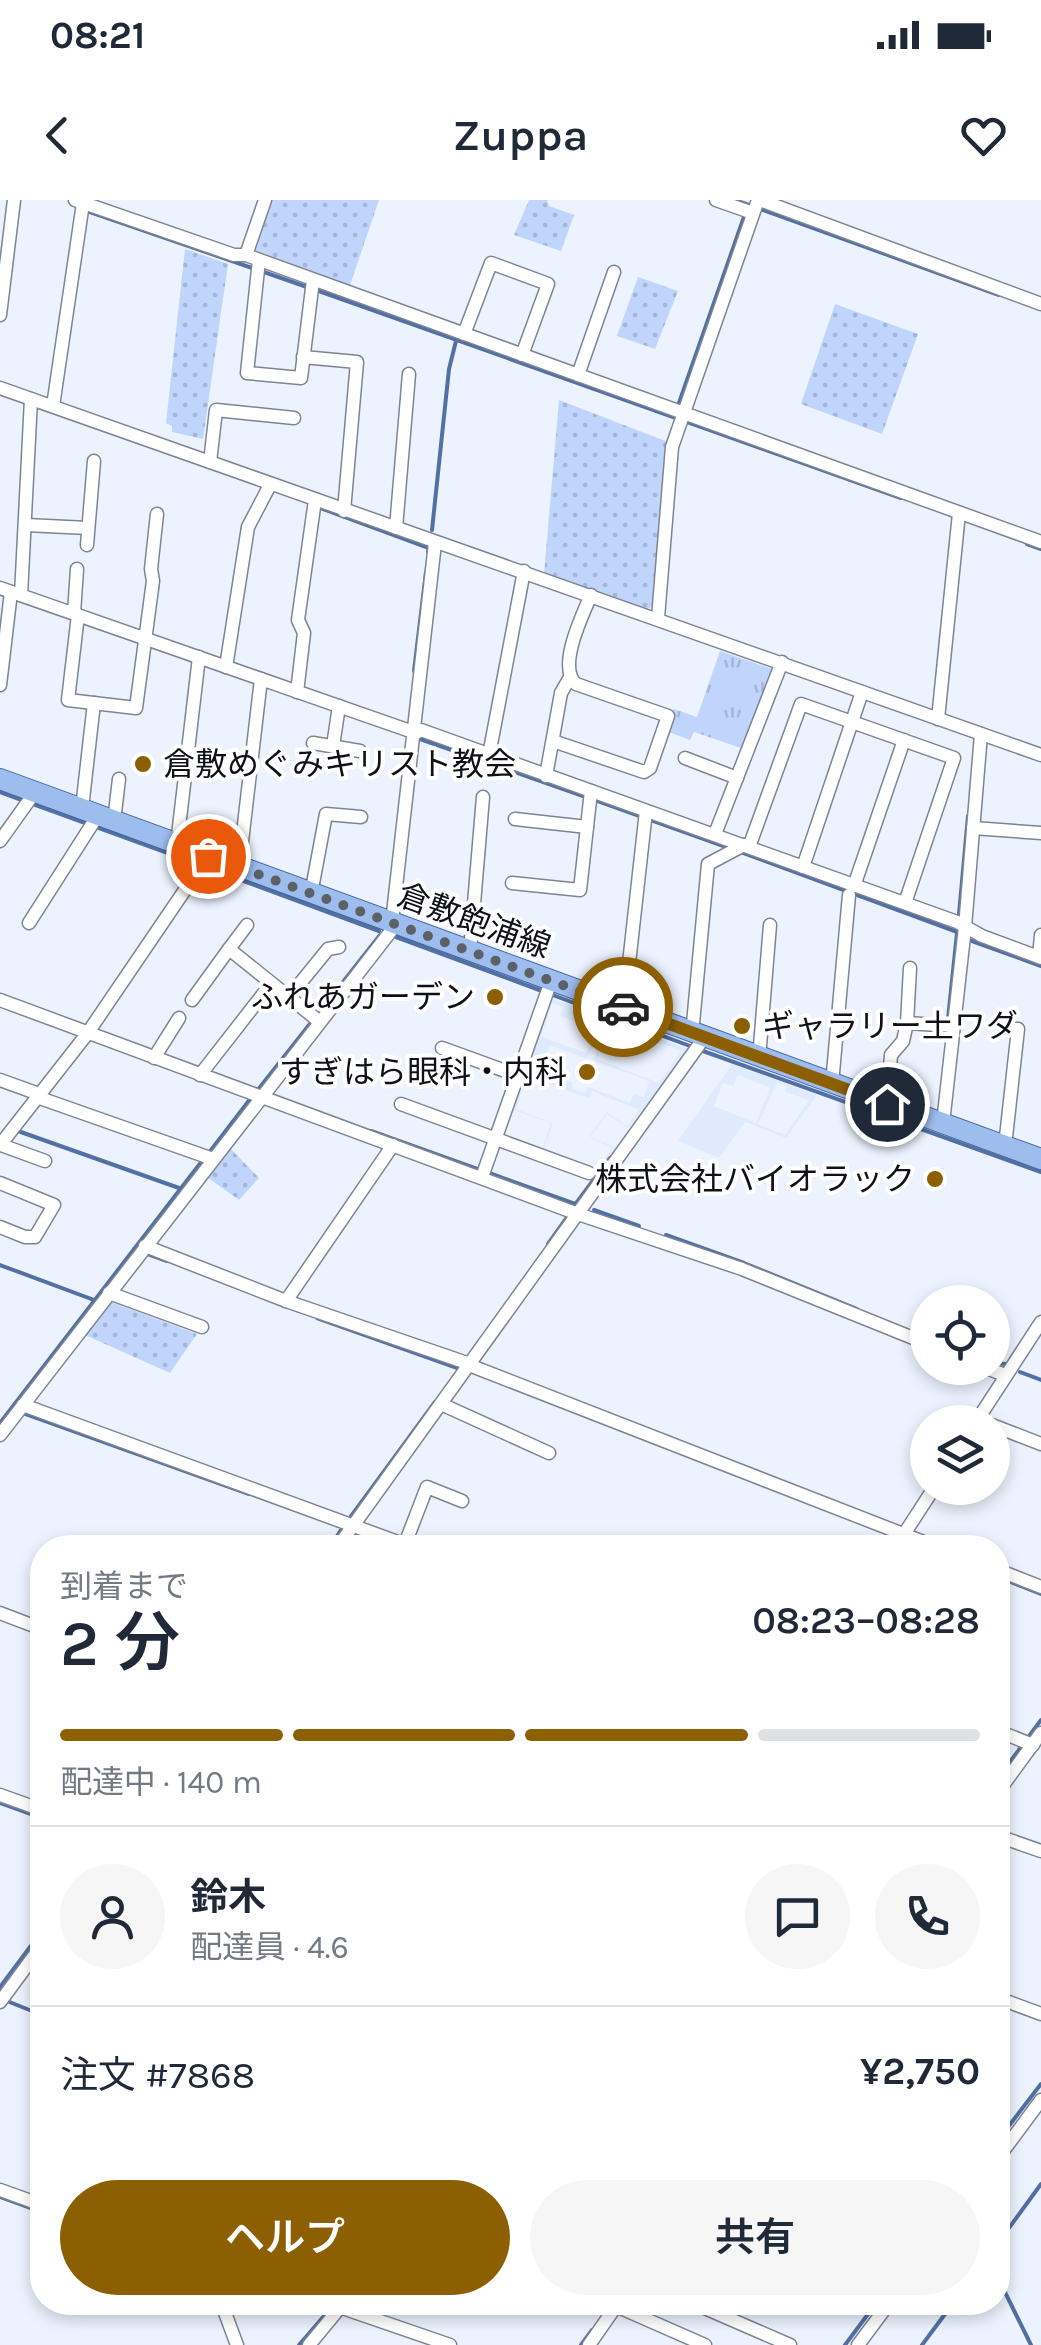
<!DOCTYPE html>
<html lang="ja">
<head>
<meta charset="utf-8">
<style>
	:root { --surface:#fff; --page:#f6f6f7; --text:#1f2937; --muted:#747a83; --line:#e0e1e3; --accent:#8c5f03 }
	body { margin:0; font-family:Karla,"Noto Sans JP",sans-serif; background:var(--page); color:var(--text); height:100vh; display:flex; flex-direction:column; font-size:38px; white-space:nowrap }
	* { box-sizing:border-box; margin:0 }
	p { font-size:32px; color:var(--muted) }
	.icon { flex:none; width:55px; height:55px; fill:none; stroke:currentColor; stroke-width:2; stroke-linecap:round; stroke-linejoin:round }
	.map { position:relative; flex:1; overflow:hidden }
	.side { position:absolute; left:30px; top:1335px; width:980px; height:780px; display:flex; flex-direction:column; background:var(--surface); border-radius:40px; box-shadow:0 5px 15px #0003 }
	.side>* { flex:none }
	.tools { position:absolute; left:910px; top:1085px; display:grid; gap:20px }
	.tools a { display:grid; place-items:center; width:100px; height:100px; border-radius:50%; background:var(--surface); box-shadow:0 5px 15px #0003; font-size:50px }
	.pin { position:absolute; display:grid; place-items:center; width:85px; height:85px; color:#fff; margin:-42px; border:5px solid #fff; border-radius:50%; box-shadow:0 2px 10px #0007 }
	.courier { position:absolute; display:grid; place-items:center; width:100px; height:100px; margin:-50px; border:8px solid #8c5f03; border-radius:50%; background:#fff; color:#222; box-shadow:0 2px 12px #0007 }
	.headline em { font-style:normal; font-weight:600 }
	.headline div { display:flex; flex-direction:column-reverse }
	.headline { display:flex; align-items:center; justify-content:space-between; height:170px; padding:0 30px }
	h1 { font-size:65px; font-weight:600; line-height:75px }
	.bar { display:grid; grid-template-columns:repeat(4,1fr); gap:15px 10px; align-content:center; height:120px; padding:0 30px }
	.bar i { height:12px; border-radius:8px; background:var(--line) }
	.bar .selected { background:var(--accent) }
	.bar p { grid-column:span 4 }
	.line { display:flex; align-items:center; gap:25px; padding:0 30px; border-top:2px solid var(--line) }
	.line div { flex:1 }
	.round { display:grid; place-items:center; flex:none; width:105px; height:105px; border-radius:52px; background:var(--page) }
	.primary-button { display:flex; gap:20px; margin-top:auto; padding:20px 30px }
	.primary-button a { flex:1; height:115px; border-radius:60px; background:var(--accent); color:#fff; font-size:40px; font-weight:600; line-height:115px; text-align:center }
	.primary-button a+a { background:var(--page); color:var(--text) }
	.status { display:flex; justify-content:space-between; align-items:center; height:70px; padding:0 50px; background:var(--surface); direction:ltr }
	.status svg { height:28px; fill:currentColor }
	header { display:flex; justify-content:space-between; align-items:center; height:130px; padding:0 30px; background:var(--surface); font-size:45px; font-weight:600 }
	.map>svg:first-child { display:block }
	.built { fill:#deebfe; fill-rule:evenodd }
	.grass { fill:url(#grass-dots) }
	.park { fill:url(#park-tufts) }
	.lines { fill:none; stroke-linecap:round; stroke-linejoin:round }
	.stream { stroke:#5270a4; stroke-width:4 }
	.street-casing { stroke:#7e8591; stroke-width:15 }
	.primary-casing { stroke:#42649d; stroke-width:22 }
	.street { stroke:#fff; stroke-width:12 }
	.primary { stroke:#9ebdef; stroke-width:20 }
	.done { stroke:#5c6067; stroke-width:10; stroke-dasharray:0 18 }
	.route { stroke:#8c5f03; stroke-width:12 }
	.poi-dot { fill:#8c5f03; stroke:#fff; stroke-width:4 }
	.labels { text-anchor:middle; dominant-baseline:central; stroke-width:8; stroke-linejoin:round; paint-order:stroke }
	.poi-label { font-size:32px; fill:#0f1116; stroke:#fff; text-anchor:end }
	.street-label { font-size:32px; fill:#0f1116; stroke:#fff }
</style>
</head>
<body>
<div class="status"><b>08:21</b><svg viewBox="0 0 49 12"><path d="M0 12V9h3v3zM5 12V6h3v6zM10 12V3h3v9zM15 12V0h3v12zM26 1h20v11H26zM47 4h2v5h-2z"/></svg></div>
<header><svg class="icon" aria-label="back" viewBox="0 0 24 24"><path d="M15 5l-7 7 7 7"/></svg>Zuppa<svg class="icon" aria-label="heart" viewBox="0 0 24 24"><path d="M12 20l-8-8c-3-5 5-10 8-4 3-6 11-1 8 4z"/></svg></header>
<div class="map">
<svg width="1041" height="2145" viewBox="0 0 1041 2145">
	<defs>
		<pattern id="grass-dots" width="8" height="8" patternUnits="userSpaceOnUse" patternTransform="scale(2.5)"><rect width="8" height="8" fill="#bfd5fb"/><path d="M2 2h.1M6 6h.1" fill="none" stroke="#a3b6d6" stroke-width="1.8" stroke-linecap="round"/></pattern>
		<pattern id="park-tufts" width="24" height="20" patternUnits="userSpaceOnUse" patternTransform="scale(2.5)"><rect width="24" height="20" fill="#bfd5fb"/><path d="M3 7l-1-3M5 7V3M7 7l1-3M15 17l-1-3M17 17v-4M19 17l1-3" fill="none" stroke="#a3b6d6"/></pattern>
	</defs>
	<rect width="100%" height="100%" fill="#ecf3fe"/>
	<g class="built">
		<path d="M 551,798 L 688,849 L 628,928 L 607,914 L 590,937 L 615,947 L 599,970 L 542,950 L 551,923 L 513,910 ZM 552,803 L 563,807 L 560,816 L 582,824 L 584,820 L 593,823 L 594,820 L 681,851 L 659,883 L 597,859 L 601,844 L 592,840 L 587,853 L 541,837 ZM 594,842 L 600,845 L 594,861 L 649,881 L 644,897 L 634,894 L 630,903 L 588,887 L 585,893 L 572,889 L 573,883 L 541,868 L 550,845 L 587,859 ZM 527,876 L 589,898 L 592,891 L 639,910 L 627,926 L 607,912 L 589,937 L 613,948 L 598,969 L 544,949 L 553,923 L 516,909 Z"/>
		<path d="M 732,864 L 817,895 L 786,938 L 745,922 L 719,958 L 678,941 ZM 738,875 L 770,888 L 756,923 L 714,906 L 723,883 L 733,886 ZM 777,883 L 787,886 L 785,892 L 809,900 L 785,935 L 758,924 Z"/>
	</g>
	<g class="grass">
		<path d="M 271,0 L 379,0 L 350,85 L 255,50 Z"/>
		<path d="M 529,0 L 547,0 L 549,6 L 574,15 L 561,51 L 514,35 Z"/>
		<path d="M 185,49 L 228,64 L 203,239 L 172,232 L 172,226 L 166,223 Z"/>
		<path d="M 638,77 L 678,91 L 655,149 L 617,136 Z"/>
		<path d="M 835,104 L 918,134 L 882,234 L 801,204 Z"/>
		<path d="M 559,200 L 668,242 L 653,406 L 646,410 L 544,374 Z"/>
		<path d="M 230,948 L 259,978 L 239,1000 L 207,977 Z"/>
		<path d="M 111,1102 L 197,1134 L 170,1173 L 85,1135 Z"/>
	</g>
	<path class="park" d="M 720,451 L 772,469 L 744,549 L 694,532 L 690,540 L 666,531 L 674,509 L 697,517 Z"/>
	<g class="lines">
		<g class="stream">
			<path d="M 735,0 L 999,95"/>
			<path d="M 90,12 L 307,87"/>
			<path d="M 316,90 L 901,298"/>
			<path d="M 679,203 L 745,14"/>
			<path d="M 315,306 L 429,348 L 428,352"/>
			<path d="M 432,330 L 449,169 L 456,141"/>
			<path d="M 1027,344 L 1041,349"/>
			<path d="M 414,471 L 426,372"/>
			<path d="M 420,539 L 586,597"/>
			<path d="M 0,592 L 24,601"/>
			<path d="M 595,600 L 732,649"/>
			<path d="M 33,604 L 198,664"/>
			<path d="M 741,652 L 960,733"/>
			<path d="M 206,667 L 379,731"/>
			<path d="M 959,714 L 968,616"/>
			<path d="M 396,737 L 542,791"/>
			<path d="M 972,741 L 1041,766"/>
			<path d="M 550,794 L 690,846"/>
			<path d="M 946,838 L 957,733"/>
			<path d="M 703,851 L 1041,972"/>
			<path d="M 257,891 L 380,735"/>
			<path d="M 18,931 L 179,988"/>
			<path d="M 371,931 L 480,970"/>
			<path d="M 208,954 L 251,898"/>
			<path d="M 489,973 L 578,1005"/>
			<path d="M 574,1006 L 610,958"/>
			<path d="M 594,1010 L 639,1026"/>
			<path d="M 666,1035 L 744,1063 L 857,1109"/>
			<path d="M 548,1044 L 568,1016"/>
			<path d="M 134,1049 L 167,1061"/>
			<path d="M 0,1065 L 94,1100"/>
			<path d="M 317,1118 L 463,1170"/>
			<path d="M 992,1163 L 1007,1164"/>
			<path d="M 1020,1172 L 1041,1180"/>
			<path d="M 23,1213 L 249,1294"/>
			<path d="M 0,1223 L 202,961"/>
			<path d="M 349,1319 L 435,1202"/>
			<path d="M 329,1348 L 343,1327"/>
			<path d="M 998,1377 L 1041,1394"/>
			<path d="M 998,1578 L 1041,1520"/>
			<path d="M 0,1603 L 42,1618"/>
			<path d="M 0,1787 L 42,1731"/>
			<path d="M 7,1801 L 42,1815"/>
			<path d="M 998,1940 L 1041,1884"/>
			<path d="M 0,1997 L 42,2012"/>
			<path d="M 998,2043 L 1041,1984"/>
			<path d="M 998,2078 L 1031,2145"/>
			<path d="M 303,2102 L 327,2111"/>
			<path d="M 299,2145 L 330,2109"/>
			<path d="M 581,2145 L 592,2130"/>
			<path d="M 845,2145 L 877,2102"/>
			<path d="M 922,2145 L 954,2102"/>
		</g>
		<defs>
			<g id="street">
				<path d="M 75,0 L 234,55 L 246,55 L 1041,342"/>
				<path d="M 716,0 L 753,13"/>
				<path d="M 760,0 L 1041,104"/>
				<path d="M 246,55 L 265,0"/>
				<path d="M 259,60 L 247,173 L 301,178 L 313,80"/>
				<path d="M 0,115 L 14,0"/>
				<path d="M 464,134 L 491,63 L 548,84 L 522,155"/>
				<path d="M 303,157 L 357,162 L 344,311"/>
				<path d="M 578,175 L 614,72"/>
				<path d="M 0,188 L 1041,555"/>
				<path d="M 53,206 L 83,3"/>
				<path d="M 210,262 L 216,210 L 294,218"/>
				<path d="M 26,325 L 88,328"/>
				<path d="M 396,328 L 409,174"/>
				<path d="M 87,345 L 94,261"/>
				<path d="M 0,388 L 416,533 L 421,530 L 957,722 L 982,736 L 1041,758"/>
				<path d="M 21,395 L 31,199"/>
				<path d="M 74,413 L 77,369"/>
				<path d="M 78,415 L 68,500 L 136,508 L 153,381 L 151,369 L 157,314"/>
				<path d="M 658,418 L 672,247 L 758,0"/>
				<path d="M 226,467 L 248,327 L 270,285"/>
				<path d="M 0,485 L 11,392"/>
				<path d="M 297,492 L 304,433 L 298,420 L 315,300"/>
				<path d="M 938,519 L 959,313"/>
				<path d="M 553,541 L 644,572 L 650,568 L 668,516 L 576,484 C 557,467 582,416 591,395"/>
				<path d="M 313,543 L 360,551"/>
				<path d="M 333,546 L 339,506"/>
				<path d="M 489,555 L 524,371"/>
				<path d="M 685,558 L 737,578"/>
				<path d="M 546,576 L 561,493 L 569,479"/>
				<path d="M 82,608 L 94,503"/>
				<path d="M 515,619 L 587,627"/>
				<path d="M 114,621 L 119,579"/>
				<path d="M 973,628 L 1041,633"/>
				<path d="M 715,634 L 782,462"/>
				<path d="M 0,641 L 35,592"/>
				<path d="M 177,644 L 199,457"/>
				<path d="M 749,647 L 801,504 L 954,558 L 905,703"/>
				<path d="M 239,667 L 261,479"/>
				<path d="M 803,667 L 862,492"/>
				<path d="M 512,683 L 580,690 L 591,591"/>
				<path d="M 854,686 L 904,540"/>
				<path d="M 311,694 L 326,614 L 361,617"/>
				<path d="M 29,723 L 98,615"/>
				<path d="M 229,749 L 247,725"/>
				<path d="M 470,751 L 483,597"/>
				<path d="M 1039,757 L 1041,735"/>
				<path d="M 910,768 L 907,823 L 954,826"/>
				<path d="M 289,797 L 328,749 L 339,747"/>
				<path d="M 0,800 L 578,1014 L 742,1069 L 928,1144"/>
				<path d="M 192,800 L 229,749 L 320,822"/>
				<path d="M 624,808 L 646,611"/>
				<path d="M 692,834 L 708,664 L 744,645"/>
				<path d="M 442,848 L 519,876"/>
				<path d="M 154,858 L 179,818"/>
				<path d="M 759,858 L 770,725"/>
				<path d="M 200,875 L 271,784"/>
				<path d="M 0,880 L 39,894"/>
				<path d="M 832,884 L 849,695"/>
				<path d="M 37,897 L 213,959"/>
				<path d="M 401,904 L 589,973"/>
				<path d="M 887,904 L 891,855 L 903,841 L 907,823"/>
				<path d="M 943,923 L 965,727 L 981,534"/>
				<path d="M 0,945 L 87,834 L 208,656"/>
				<path d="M 1,945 L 45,961"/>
				<path d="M 1005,946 L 1018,829 L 1010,829"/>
				<path d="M 482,977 L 551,781"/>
				<path d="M 0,983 L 54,1005 L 35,1037 L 25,1037 L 0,1027"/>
				<path d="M 145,1046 L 286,1101 L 470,1164"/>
				<path d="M 109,1093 L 202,1127"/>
				<path d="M 286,1101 L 393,945"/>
				<path d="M 469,1165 L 939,1348"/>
				<path d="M 986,1168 L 1005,1175"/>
				<path d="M 441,1204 L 549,1253"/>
				<path d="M 23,1205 L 414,1348"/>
				<path d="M 976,1222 L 1041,1122"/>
				<path d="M 992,1225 L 1041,1244"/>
				<path d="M 0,1235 L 391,731 L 435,343"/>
				<path d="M 405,1344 L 427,1287 L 462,1301"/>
				<path d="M 337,1348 L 704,838"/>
				<path d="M 895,1348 L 934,1288"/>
				<path d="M 998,1370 L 1041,1387"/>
				<path d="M 0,1413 L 42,1429"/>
				<path d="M 998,1531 L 1033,1545"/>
				<path d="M 998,1592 L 1041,1533"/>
				<path d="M 0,1595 L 42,1610"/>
				<path d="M 998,1636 L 1041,1651"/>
				<path d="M 998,1798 L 1041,1814"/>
				<path d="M 0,1802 L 42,1745"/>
				<path d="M 998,1958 L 1041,1900"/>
				<path d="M 0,1990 L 42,2005"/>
				<path d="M 221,2102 L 237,2145"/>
				<path d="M 325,2102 L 450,2145"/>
				<path d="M 691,2102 L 790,2145"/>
				<path d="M 616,2106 L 705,2145"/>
				<path d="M 309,2145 L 343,2104"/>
				<path d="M 589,2145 L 619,2102"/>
				<path d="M 858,2145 L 890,2102"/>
			</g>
			<path id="primary" d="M 0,579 L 1041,959"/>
		</defs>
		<use href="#street" class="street-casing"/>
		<use href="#primary" class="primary-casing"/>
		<use href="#street" class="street"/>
		<use href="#primary" class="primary"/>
	</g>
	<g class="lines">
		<path class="done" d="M 208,656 L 623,807"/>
		<path class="route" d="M 623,807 L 887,904"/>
	</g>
	<g class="poi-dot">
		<circle cx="143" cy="564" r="10"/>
		<circle cx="495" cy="797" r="10"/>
		<circle cx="742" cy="826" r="10"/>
		<circle cx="587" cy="872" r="10"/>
		<circle cx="935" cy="979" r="10"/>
	</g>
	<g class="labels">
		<g class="poi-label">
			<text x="163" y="564" text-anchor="start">倉敷めぐみキリスト教会</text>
			<text x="475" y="797">ふれあガーデン</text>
			<text x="762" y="826" text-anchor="start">ギャラリー土ワダ</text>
			<text x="567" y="872">すぎはら眼科・内科</text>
			<text x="915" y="979">株式会社バイオラック</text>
		</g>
		<g class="street-label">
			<text transform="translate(474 721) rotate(20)">倉敷飽浦線</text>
		</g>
	</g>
</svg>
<div class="tools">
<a><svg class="icon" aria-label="locate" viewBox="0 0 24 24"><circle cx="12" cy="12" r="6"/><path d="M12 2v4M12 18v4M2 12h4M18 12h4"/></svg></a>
<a><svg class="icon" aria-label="layers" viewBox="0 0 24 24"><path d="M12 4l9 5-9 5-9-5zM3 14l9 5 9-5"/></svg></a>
</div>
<div class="pin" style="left:208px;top:656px;background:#ea580c"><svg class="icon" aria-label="bag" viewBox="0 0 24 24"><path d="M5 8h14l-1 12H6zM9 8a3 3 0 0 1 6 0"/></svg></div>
<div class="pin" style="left:887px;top:904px;background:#1f2937"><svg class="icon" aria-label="home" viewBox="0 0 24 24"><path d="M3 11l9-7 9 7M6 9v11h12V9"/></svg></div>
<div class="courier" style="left:623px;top:807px"><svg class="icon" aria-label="car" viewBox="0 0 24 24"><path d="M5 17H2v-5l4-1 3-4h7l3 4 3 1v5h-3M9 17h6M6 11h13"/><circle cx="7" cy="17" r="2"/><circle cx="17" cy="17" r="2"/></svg></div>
<section class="side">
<div class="headline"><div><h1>2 分</h1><p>到着まで</p></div><em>08:23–08:28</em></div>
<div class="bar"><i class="selected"></i><i class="selected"></i><i class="selected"></i><i></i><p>配達中 · 140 m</p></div>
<div class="line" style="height:180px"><a class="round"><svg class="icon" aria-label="person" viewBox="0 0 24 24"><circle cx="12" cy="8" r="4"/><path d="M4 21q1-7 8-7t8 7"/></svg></a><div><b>鈴木</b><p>配達員 · 4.6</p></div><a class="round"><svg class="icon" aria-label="chat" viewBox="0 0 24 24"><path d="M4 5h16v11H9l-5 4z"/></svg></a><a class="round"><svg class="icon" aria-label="phone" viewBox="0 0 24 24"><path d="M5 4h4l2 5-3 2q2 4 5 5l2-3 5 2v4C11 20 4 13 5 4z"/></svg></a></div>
<div class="line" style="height:130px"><div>注文 #7868</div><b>¥2,750</b></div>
<div class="primary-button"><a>ヘルプ</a><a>共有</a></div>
</section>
</div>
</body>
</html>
